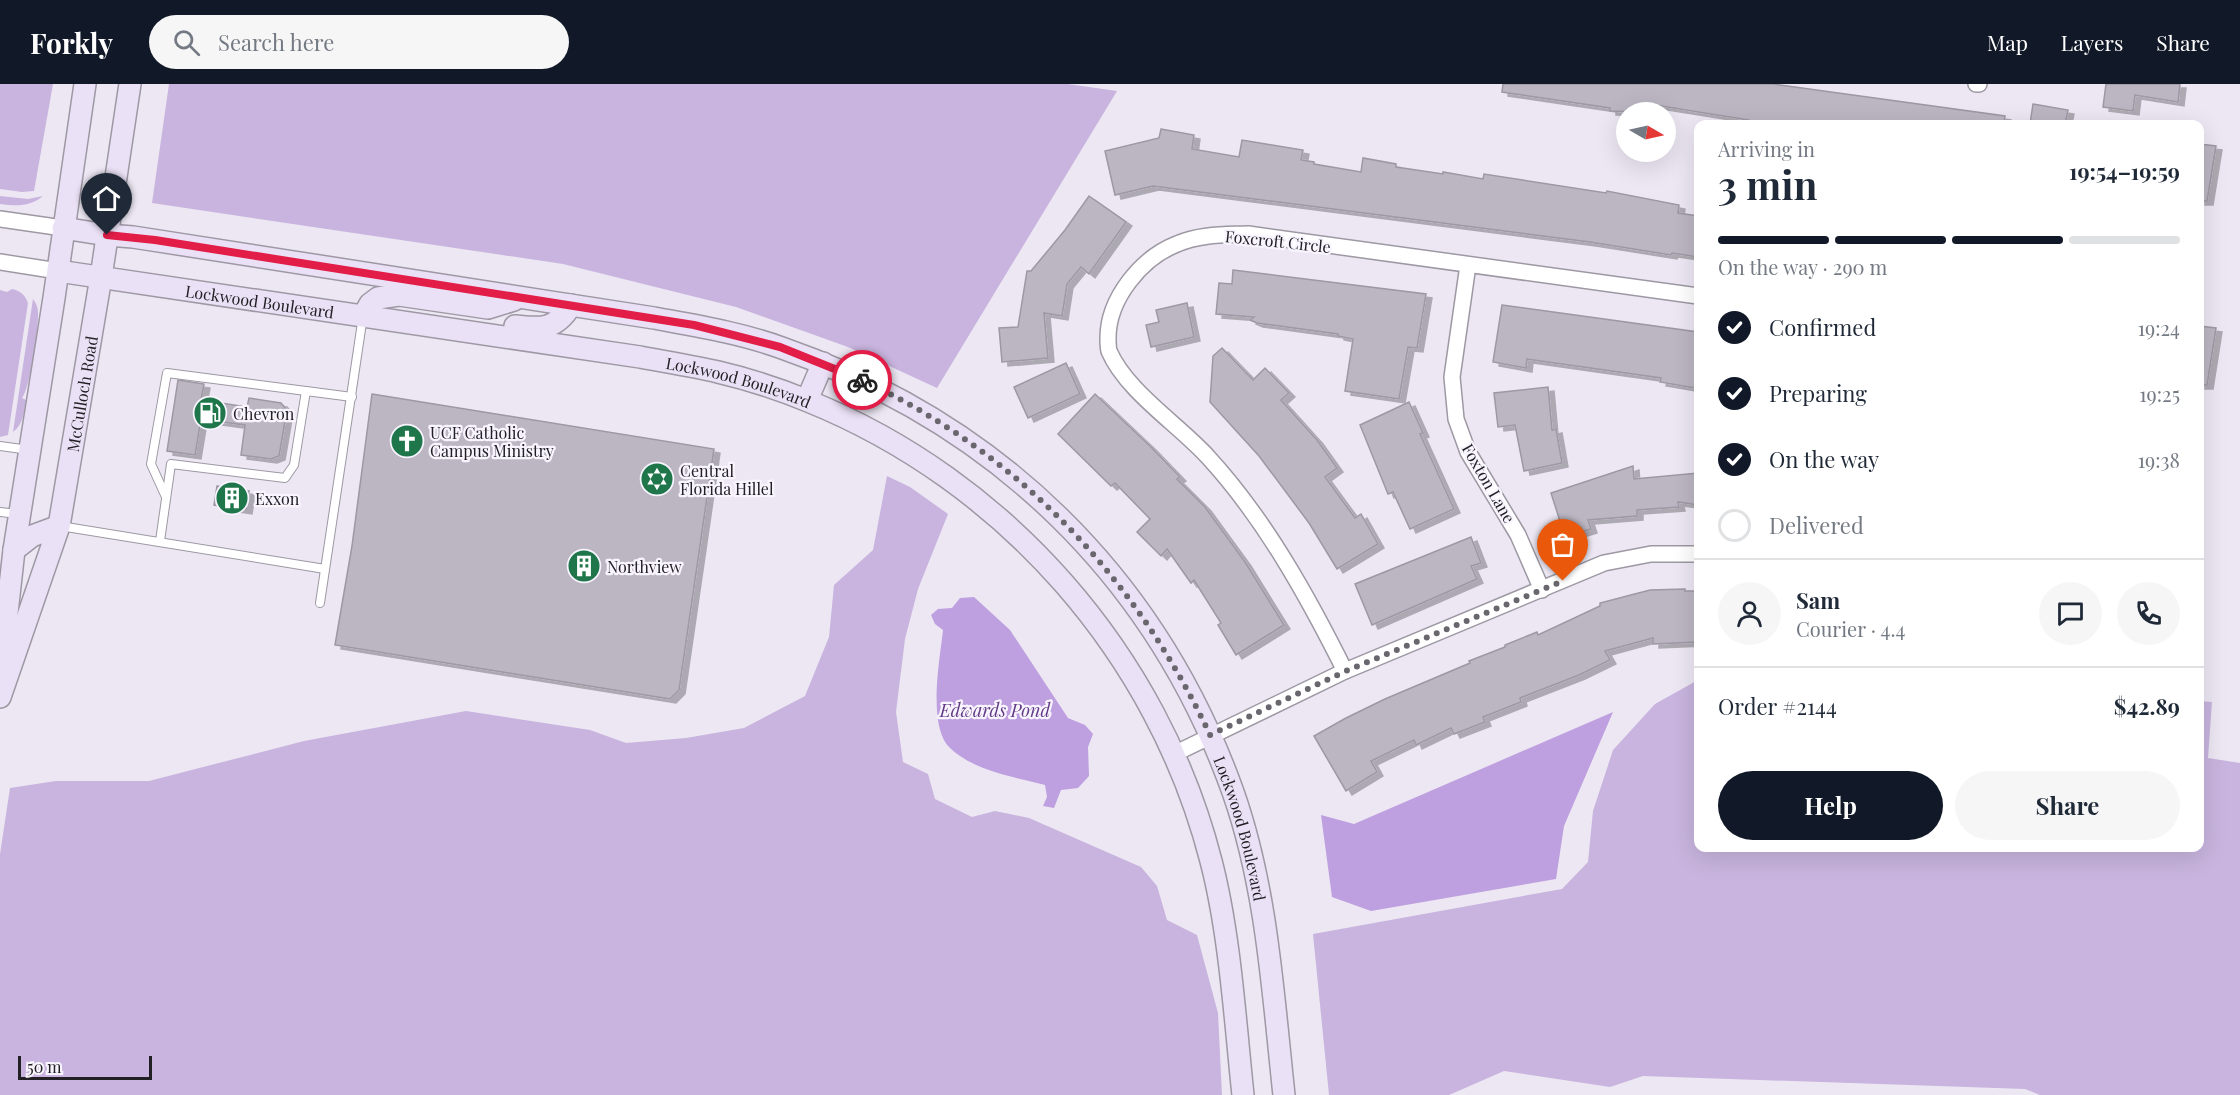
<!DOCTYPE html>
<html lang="en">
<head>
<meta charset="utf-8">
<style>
	:root { --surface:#fff; --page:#f6f6f7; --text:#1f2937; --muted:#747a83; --line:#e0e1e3; --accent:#111827 }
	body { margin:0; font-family:"Playfair Display",serif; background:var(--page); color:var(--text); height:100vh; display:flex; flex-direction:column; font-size:22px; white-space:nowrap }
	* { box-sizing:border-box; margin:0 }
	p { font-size:20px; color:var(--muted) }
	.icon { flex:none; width:33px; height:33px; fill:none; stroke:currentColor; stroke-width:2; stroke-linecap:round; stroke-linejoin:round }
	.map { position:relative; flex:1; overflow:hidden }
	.sheet { position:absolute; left:1694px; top:36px; width:510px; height:732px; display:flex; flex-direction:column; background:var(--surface); border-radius:12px; box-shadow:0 6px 24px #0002 }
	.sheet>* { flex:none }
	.needle { width:39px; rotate:99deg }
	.buttons { position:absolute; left:1616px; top:18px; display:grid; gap:12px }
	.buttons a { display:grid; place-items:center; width:60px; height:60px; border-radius:50%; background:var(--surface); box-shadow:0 6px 24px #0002; font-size:30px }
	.scale { position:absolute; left:18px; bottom:15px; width:134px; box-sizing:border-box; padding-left:6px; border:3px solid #222025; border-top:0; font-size:16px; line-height:21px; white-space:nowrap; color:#222025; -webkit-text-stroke:4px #f9f5ff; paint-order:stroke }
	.pin { position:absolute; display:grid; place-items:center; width:51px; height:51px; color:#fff; margin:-62px -26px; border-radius:50% 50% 50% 0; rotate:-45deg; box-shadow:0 0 6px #0007 }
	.pin .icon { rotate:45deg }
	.courier { position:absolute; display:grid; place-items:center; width:60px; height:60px; margin:-30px; border:4px solid #e11d48; border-radius:50%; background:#fff; color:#222; box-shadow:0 2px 8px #0007 }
	.overview em { font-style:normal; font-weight:700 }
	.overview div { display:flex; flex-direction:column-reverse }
	.overview { display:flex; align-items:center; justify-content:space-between; height:102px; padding:0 24px }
	h1 { font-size:39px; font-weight:700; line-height:45px }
	.bar { display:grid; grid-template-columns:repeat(4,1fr); gap:9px 6px; align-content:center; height:72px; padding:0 24px }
	.bar i { height:8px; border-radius:4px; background:var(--line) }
	.bar .selected { background:var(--accent) }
	.bar p { grid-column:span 4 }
	.line { display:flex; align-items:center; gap:15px; padding:0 24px; border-top:2px solid var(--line) }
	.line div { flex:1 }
	.round { display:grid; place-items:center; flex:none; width:63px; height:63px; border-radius:32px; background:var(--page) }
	ol { padding:0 24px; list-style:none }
	li { display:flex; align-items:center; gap:18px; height:66px }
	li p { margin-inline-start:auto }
	li .icon { padding:6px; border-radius:50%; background:var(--accent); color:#fff; stroke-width:4 }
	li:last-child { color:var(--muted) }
	li i { width:33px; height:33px; border:3px solid var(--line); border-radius:50% }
	.action { display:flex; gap:12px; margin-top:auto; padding:12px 24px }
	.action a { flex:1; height:69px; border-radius:36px; background:var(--accent); color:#fff; font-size:24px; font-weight:700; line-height:69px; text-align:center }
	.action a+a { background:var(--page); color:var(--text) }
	header { display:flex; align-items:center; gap:36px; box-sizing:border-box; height:84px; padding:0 30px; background:var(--accent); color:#fff }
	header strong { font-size:28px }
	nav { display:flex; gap:33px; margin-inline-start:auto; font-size:21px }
	.search { width:420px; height:54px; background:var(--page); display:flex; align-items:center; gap:15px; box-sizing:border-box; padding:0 21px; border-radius:33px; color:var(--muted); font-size:22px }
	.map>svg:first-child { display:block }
	.green { fill:#c8b4de }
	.water { fill:#be9fdf }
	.building { fill:#bbb6c2; stroke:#9d98a3; stroke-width:1.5; filter:url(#shadow) }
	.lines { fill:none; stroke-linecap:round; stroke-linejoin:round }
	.service-casing { stroke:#9d98a3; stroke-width:10 }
	.minor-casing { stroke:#9d98a3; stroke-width:18 }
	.secondary-casing { stroke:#9d98a3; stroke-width:24 }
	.service { stroke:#fff; stroke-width:8 }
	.minor { stroke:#fff; stroke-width:15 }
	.secondary { stroke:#ebe1f6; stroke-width:21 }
	.done { stroke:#69666d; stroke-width:6; stroke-dasharray:0 10.8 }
	.route { stroke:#e11d48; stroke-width:8 }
	.labels { text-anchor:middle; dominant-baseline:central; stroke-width:4.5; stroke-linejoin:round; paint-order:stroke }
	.street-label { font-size:16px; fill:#222025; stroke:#f9f5ff }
	.poi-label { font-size:16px; fill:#222025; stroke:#f9f5ff; text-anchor:start }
	.water-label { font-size:18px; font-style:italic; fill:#613985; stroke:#f9f5ff }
</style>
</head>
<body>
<header>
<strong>Forkly</strong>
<div class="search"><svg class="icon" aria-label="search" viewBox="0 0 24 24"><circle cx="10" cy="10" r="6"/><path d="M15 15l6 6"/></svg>Search here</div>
<nav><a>Map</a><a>Layers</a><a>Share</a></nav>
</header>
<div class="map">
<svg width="2240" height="1011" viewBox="0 0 2240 1011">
	<defs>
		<filter id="shadow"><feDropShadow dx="6" dy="4" stdDeviation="0" flood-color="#0004"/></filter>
	</defs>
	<rect width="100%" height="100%" fill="#ece7f3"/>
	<g class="green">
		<path d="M 0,0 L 53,0 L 34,107 L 22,108 L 0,105 Z"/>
		<path d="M 169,0 L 1068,0 L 1117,7 L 937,304 L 848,263 L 736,223 L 563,180 L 152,119 Z"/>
		<path d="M 0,112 L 28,115 L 43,112 C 30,123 16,122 0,120 Z"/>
		<path d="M 12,205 C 21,207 25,211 28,219 L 8,351 L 0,353 L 0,206 L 7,208 Z"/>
		<path d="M 33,215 C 36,219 38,223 38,228 C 39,243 30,305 22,314 L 26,316 C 24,328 23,341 13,348 Z"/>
		<path d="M 887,392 L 910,403 L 948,430 L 918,505 L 905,555 L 896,628 L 903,678 L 928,690 L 935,715 L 972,733 L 995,727 L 1029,734 L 1141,783 L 1157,802 L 1167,836 L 1197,851 L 1218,929 L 1222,1011 L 0,1011 L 0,770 L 10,704 L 56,697 L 149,697 L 304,657 L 466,627 L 590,646 L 626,659 L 686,654 L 744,644 L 805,612 L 829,553 L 834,501 L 873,466 Z"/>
		<path d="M 1698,596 L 1698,764 L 2199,764 L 2199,617 L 2212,618 L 2208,674 L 2240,679 L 2240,1011 L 2040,1011 L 2025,1005 L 1643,992 L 1610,1003 L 1504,987 L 1449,1011 L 1329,1011 L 1313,850 L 1562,805 L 1588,778 L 1593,727 L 1613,666 L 1655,620 Z"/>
	</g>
	<g class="water">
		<path d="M 974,513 L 1010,546 L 1068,634 L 1085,641 L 1093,650 L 1088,663 L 1089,692 L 1078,704 L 1061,706 L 1054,724 L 1043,722 L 1047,713 L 1045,701 C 1015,693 974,687 950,664 C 927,642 940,575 943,546 L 935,540 L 931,531 L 938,525 L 952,524 L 960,514 Z"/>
		<path d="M 1613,628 L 1564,742 L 1556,795 L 1371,827 L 1332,813 L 1321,731 L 1354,740 Z"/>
	</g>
	<g class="building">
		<path d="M 1503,0 L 1773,0 L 2005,32 L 2004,40 L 1748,40 L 1749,36 L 1643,19 L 1641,28 L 1610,27 L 1610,24 L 1502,8 Z"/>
		<path d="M 2106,0 L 2180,0 L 2178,18 L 2135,11 L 2133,27 L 2103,23 Z"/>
		<path d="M 2033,20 L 2068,26 L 2065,40 L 2030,40 Z"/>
		<path d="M 1161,45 L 1194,51 L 1192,65 L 1239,73 L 1242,56 L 1303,66 L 1301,76 L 1314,78 L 1314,80 L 1361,88 L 1363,74 L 1396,80 L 1396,83 L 1443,90 L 1443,88 L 1483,95 L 1484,90 L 1606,109 L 1607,107 L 1679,121 L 1678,129 L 1698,132 L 1698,173 L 1672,169 L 1671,171 L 1590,158 L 1153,102 L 1115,111 L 1105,67 L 1159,54 Z"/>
		<path d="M 2199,60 L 2216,62 L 2207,117 L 2199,117 Z"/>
		<path d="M 1089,112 L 1126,138 L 1089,190 L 1081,183 L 1067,200 L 1062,232 L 1044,229 L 1048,274 L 1002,278 L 999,244 L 1018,243 L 1027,187 L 1031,187 L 1065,146 Z"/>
		<path d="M 1233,186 L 1426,210 L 1417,264 L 1408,263 L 1399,315 L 1345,307 L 1353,255 L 1338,252 L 1338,250 L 1257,239 L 1250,236 L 1254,233 L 1216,230 L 1219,199 L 1232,200 Z"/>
		<path d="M 1187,219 L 1194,253 L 1151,263 L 1146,241 L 1159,238 L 1156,226 Z"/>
		<path d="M 1502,221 L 1698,248 L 1698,286 L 1695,304 L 1660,298 L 1661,294 L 1527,275 L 1526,284 L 1493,278 Z"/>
		<path d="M 2199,242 L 2216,244 L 2207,301 L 2199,301 Z"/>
		<path d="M 1222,264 L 1253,296 L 1265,284 L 1289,309 L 1281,316 L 1317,356 L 1337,384 L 1325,393 L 1355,434 L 1361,430 L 1378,460 L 1337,485 L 1309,439 L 1259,372 L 1210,318 L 1213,272 Z"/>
		<path d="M 1066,279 L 1080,310 L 1028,334 L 1014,303 Z"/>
		<path d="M 178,296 L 204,300 L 201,316 L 247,323 L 249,314 L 281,319 L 287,326 L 279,372 L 271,375 L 241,371 L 245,341 L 201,335 L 195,371 L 167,367 Z"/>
		<path d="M 1548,303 L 1552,346 L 1556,345 L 1562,379 L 1524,387 L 1515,341 L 1498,343 L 1494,309 Z"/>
		<path d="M 372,310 L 714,365 L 679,606 L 670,615 L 335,561 L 352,462 Z"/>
		<path d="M 1095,310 L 1151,363 L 1180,393 L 1177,395 L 1205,423 L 1245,478 L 1284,541 L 1236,571 L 1218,541 L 1221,539 L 1194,496 L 1191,499 L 1167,465 L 1161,472 L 1137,448 L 1150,435 L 1115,399 L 1111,402 L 1058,350 Z"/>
		<path d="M 1409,318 L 1423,349 L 1420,350 L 1454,425 L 1410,445 L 1393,408 L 1388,410 L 1360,341 Z"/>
		<path d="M 1633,382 L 1634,395 L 1698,389 L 1698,421 L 1678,418 L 1679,423 L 1637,426 L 1637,432 L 1588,436 L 1591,445 L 1565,453 L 1551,409 Z"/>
		<path d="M 217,402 L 249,407 L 246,426 L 214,421 Z"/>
		<path d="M 1471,453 L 1481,479 L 1471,482 L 1477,495 L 1372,541 L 1355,500 Z"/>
		<path d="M 1685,505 L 1685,507 L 1698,507 L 1698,558 L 1653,560 L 1653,554 L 1605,567 L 1610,576 L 1579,591 L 1520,614 L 1521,618 L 1483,633 L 1485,638 L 1454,650 L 1451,644 L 1416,661 L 1414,656 L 1371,677 L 1377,688 L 1346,707 L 1314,652 L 1346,634 L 1385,615 L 1470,579 L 1469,577 L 1505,563 L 1505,561 L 1537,548 L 1538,551 L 1600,522 L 1600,519 L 1650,506 Z"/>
	</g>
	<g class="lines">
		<defs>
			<g id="service">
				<path d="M 0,362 L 29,366"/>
				<path d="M 166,413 L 151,380 L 167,289 L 306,307"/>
				<path d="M 0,428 L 18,430"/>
				<path d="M 60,442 L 325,485"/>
				<path d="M 160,457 L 171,380 L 285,394 L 294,381 L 306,307 L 352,313"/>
				<path d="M 320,519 L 363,232"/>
			</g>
			<g id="minor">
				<path d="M 1976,0 L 1979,0"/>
				<path d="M 0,135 L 63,144"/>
				<path d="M 0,178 L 58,187"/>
				<path d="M 1468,181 L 1452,293 L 1456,335 L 1468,368 L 1518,451 L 1542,506"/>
				<path d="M 1345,587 C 1308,513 1265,435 1208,373 C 1179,341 1126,307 1109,267 C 1108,263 1108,258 1108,254 C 1108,215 1141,174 1177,160 C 1200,150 1224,151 1248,150 L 1698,212"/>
				<path d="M 1174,670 L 1345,587 L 1604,479 L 1651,470 L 1698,470"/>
			</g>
			<g id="secondary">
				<path id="s1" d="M 63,144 L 107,151 L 133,153 L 654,234 C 697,242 741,249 782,264 C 997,339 1156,493 1233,708 C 1267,804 1273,910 1284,1011"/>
				<path id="s2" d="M 58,187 L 640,273 C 666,278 692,282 718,288 C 748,295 779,305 808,317 C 1006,397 1158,570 1211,777 C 1230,850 1235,936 1243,1011"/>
				<path d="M 363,232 L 370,220 L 378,214 L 399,211 L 488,224 L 514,216"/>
				<path d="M 515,242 C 541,245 556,246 571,221"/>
				<path d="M 807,316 L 823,279"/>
				<path d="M 14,466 L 32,452 L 59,442"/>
				<path d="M 1,583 L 14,466 L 54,214 L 85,0"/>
				<path id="s3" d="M 0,613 L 59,442 L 101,193 L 130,0"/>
			</g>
		</defs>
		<use href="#service" class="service-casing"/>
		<use href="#minor" class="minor-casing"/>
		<use href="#secondary" class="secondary-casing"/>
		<use href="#service" class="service"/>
		<use href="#minor" class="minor"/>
		<use href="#secondary" class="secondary"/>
	</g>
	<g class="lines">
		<path class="done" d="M 862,296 C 1020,370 1137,495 1210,651 L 1346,587 L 1563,497"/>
		<path class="route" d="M 107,151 L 155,156 L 694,241 L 780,263 L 862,296"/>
	</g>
	<defs>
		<symbol id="fuel-disc" viewBox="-11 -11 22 22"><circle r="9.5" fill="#1f764a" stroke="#f9f5ff"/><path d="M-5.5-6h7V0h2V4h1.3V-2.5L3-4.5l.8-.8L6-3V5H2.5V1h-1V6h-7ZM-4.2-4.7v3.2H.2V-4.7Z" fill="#fff"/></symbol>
		<symbol id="church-disc" viewBox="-11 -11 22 22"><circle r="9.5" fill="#1f764a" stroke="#f9f5ff"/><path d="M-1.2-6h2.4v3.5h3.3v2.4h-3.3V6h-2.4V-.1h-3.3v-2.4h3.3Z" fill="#fff"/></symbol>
		<symbol id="synagogue-disc" viewBox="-11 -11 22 22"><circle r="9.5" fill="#1f764a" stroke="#f9f5ff"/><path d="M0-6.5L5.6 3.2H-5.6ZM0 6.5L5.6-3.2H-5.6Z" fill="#fff"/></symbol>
		<symbol id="building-disc" viewBox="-11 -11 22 22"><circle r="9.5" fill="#1f764a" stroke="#f9f5ff"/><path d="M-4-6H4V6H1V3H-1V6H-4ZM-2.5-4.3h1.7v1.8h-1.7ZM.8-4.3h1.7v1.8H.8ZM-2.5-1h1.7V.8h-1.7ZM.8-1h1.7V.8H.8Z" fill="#fff"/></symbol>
	</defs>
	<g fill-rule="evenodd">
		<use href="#fuel-disc" x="191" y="310" width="38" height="38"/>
		<use href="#church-disc" x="388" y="338" width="38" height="38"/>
		<use href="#synagogue-disc" x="638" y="376" width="38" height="38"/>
		<use href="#building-disc" x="213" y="395" width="38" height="38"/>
		<use href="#building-disc" x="565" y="463" width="38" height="38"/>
	</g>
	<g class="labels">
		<g class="street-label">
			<text transform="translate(1278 157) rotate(6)">Foxcroft Circle</text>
			<text stroke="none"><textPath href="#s2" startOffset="204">Lockwood Boulevard</textPath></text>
			<text stroke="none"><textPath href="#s2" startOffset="690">Lockwood Boulevard</textPath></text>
			<text stroke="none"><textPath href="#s3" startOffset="315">McCulloch Road</textPath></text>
			<text transform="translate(1489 399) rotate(60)">Foxton Lane</text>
			<text stroke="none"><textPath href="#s1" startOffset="1422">Lockwood Boulevard</textPath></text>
		</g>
		<g class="poi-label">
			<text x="233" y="329">Chevron</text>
			<text x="430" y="348">UCF Catholic<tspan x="430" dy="18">Campus Ministry</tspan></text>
			<text x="680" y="386">Central<tspan x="680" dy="18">Florida Hillel</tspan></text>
			<text x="255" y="414">Exxon</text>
			<text x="607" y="482">Northview</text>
		</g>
		<g class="water-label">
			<text x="995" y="626">Edwards Pond</text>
		</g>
	</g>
</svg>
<div class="buttons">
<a><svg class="needle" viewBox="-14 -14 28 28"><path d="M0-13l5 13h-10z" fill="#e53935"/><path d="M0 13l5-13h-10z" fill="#747a83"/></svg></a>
</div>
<div class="scale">50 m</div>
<div class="pin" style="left:1563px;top:497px;background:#ea580c"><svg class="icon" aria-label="bag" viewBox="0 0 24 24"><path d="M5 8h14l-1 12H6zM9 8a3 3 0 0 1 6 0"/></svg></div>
<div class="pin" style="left:107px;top:151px;background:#1f2937"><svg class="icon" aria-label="home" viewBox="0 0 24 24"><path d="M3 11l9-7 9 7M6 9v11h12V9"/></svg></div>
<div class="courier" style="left:862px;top:296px"><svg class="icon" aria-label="bike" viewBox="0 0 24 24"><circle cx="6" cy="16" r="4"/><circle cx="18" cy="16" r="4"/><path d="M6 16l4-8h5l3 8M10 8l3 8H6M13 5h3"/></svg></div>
<section class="sheet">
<div class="overview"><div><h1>3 min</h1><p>Arriving in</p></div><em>19:54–19:59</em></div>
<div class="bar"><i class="selected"></i><i class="selected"></i><i class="selected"></i><i></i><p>On the way · 290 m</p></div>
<ol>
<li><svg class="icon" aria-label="check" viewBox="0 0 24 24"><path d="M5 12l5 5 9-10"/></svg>Confirmed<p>19:24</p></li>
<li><svg class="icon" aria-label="check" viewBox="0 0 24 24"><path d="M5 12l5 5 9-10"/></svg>Preparing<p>19:25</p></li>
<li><svg class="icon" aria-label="check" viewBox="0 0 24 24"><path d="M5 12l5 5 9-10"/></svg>On the way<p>19:38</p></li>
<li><i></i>Delivered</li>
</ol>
<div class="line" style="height:108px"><a class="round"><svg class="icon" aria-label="person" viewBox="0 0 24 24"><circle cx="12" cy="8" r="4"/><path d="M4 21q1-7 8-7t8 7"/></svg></a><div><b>Sam</b><p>Courier · 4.4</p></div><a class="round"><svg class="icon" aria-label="chat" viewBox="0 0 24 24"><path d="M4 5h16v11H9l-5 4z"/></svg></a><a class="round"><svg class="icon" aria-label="phone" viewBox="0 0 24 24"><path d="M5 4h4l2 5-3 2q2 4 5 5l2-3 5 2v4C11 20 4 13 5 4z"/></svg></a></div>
<div class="line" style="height:78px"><div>Order #2144</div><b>$42.89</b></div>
<div class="action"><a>Help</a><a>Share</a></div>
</section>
</div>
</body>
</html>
